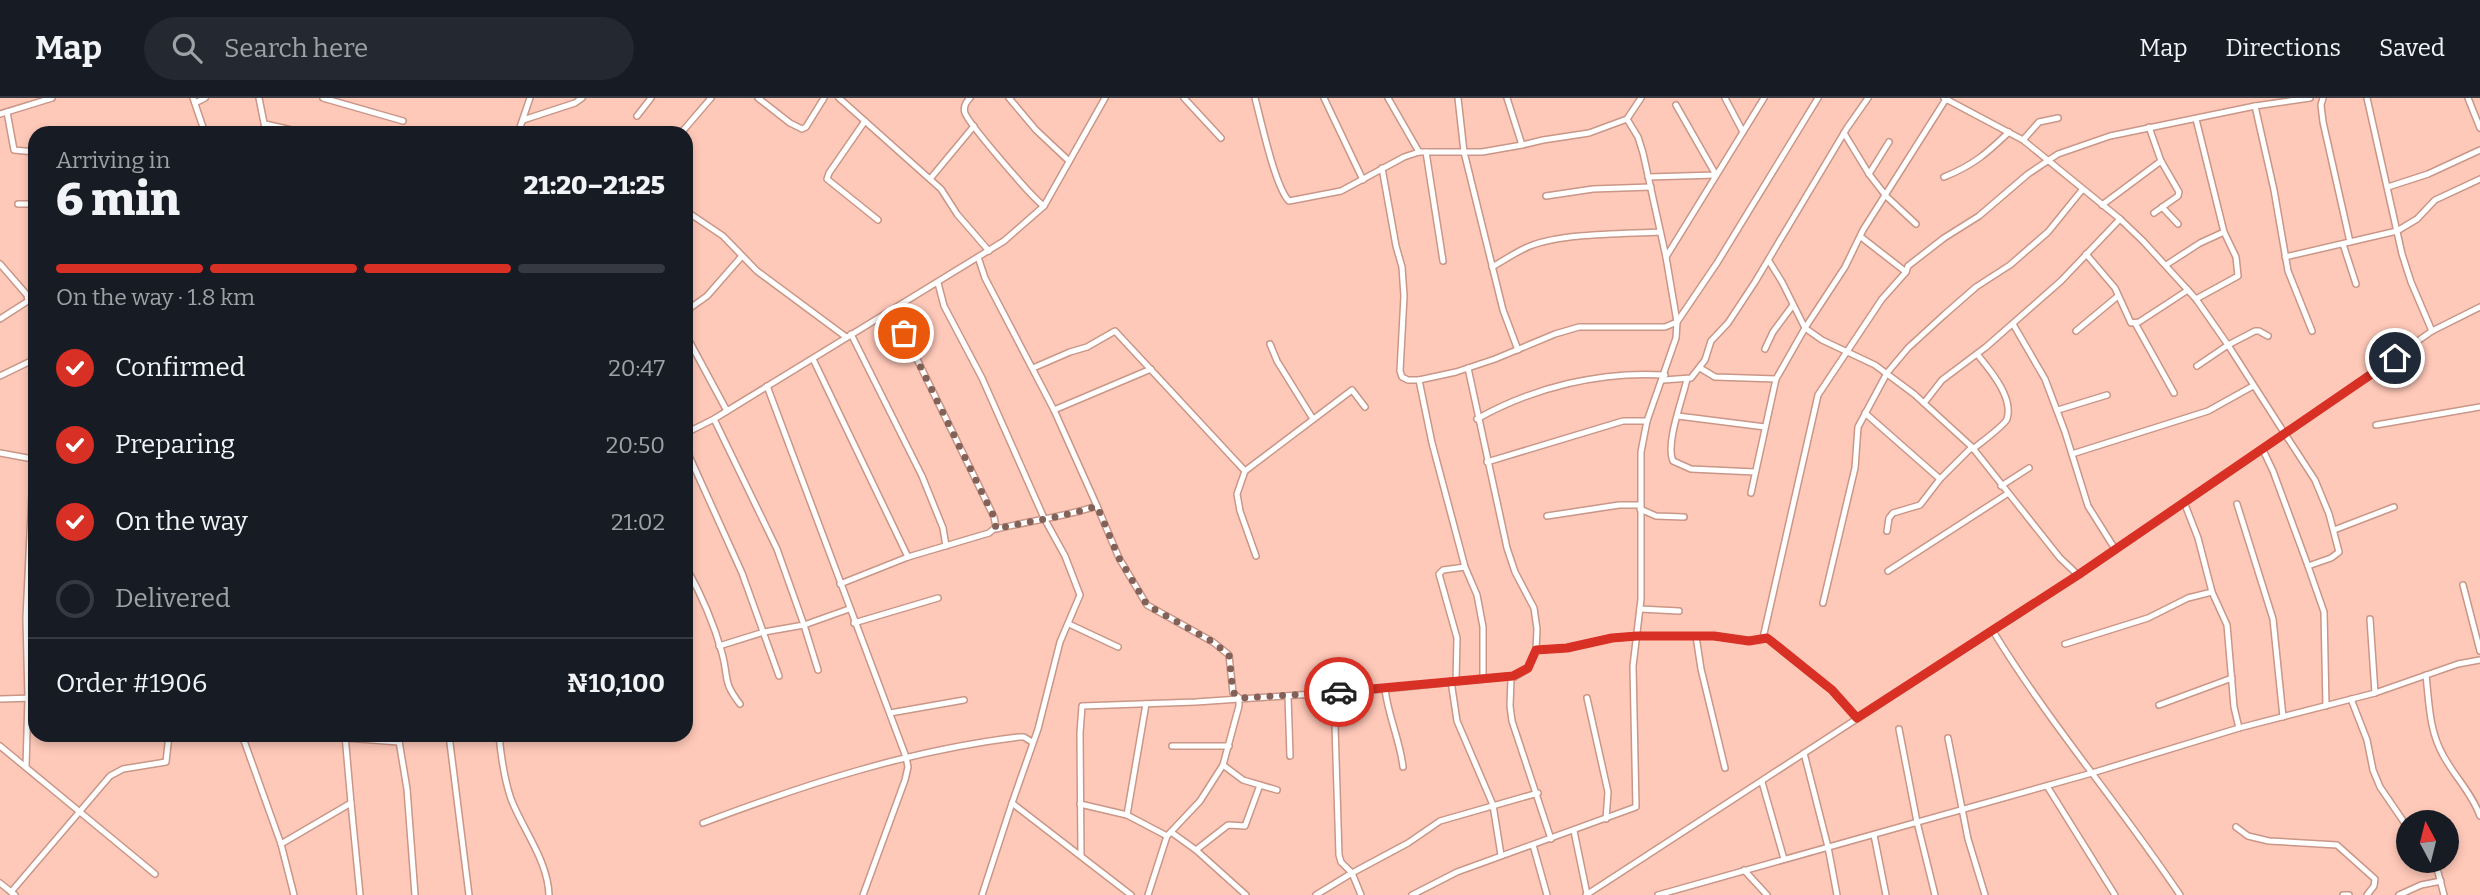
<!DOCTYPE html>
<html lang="en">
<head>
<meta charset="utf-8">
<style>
	:root { --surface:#171b24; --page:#242831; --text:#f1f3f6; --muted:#9ea1a6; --line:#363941; --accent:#d93025 }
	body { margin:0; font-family:Bitter,serif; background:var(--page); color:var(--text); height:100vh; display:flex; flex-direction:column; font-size:26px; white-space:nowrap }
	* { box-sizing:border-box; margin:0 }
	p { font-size:23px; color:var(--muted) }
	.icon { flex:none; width:38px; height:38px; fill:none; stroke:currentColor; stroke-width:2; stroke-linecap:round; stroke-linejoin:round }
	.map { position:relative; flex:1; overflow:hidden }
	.side { position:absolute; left:28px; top:28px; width:665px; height:616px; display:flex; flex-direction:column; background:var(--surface); border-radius:21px; box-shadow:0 4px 10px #0003 }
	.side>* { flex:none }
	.needle { width:46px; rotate:353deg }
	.controls { position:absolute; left:2396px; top:712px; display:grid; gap:14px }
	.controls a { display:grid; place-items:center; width:63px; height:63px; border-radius:50%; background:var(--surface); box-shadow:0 4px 10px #0003; font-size:35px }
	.pin { position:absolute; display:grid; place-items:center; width:60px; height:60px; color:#fff; margin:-30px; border:4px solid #fff; border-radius:50%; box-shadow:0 2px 7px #0007 }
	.courier { position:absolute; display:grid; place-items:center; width:70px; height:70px; margin:-35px; border:5px solid #d93025; border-radius:50%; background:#fff; color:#222; box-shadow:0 2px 9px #0007 }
	.head em { font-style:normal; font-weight:800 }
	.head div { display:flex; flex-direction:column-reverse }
	.head { display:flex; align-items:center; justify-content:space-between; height:119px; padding:0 28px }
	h1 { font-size:46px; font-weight:800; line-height:52px }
	.bar { display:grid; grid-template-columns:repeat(4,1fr); gap:10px 7px; align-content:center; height:84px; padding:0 28px }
	.bar i { height:9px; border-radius:5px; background:var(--line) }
	.bar .active { background:var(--accent) }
	.bar p { grid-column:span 4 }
	.line { display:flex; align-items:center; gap:18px; padding:0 28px; border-top:2px solid var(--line) }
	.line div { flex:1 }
	ol { padding:0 28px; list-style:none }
	li { display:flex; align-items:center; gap:21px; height:77px }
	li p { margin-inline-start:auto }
	li .icon { padding:7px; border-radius:50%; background:var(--accent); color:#fff; stroke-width:4 }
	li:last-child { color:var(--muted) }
	li i { width:38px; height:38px; border:4px solid var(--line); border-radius:50% }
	header { display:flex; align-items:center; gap:42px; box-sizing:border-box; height:98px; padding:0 35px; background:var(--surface); border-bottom:2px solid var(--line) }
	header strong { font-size:33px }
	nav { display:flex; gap:38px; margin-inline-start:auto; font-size:24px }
	.search { width:490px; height:63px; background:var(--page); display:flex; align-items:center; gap:18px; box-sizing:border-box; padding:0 24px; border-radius:38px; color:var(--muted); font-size:26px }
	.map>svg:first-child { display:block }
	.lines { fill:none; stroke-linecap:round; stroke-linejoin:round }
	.minor-casing { stroke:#c99687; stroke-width:8 }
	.minor { stroke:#fff; stroke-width:5 }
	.done { stroke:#826258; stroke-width:7; stroke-dasharray:0 12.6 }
	.route { stroke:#d93025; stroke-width:9 }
</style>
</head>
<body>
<header>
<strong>Map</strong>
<div class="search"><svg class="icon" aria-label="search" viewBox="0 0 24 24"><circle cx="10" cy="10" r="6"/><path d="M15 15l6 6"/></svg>Search here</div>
<nav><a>Map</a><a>Directions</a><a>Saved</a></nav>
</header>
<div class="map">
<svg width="2480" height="797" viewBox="0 0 2480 797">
	<rect width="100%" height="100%" fill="#ffc9b9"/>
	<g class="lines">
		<defs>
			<g id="minor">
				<path d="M 193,0 L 205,35"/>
				<path d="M 259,0 L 266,35"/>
				<path d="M 323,0 L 403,23"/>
				<path d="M 758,0 L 790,25 L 802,31 L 806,29 L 824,0"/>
				<path d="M 839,0 L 941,91 L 957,116 L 989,153"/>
				<path d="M 970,0 C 966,4 963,9 965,15 C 969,26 1033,101 1044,108"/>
				<path d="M 1009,0 L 1036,32 L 1069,63"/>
				<path d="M 1184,0 L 1221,40"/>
				<path d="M 1255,0 C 1261,22 1275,89 1289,103 L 1341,93 L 1404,59 L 1419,54 L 1482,54 L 1522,47 L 1543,42 L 1589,35 L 1627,21"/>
				<path d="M 1324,0 L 1363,82"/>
				<path d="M 1388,0 L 1419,54"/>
				<path d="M 1458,0 L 1464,54 L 1503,212 L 1518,252"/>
				<path d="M 1507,0 L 1522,47"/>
				<path d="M 1641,0 L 1627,21 L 1638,39 L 1643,55 L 1666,159"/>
				<path d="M 1725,0 L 1743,34"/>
				<path d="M 1944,0 L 2023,42 L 2120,121 L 2143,143 L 2196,201 L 2228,247 L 2285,336 L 2432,233 L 2480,209"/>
				<path d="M 2323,0 L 2321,7 L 2323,24 L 2350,144"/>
				<path d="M 2367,0 L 2402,156 L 2411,184 L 2432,233"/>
				<path d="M 2468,0 L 2480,30"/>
				<path d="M 195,5 L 205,0"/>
				<path d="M 2255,8 L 2274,92 L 2288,173 L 2312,233"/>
				<path d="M 7,14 L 14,52 L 35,54"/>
				<path d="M 0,16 L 52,0"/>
				<path d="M 637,18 L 651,0"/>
				<path d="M 523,22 L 575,5 L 582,0"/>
				<path d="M 865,23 L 829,75 L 827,81 L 878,122"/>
				<path d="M 265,26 L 305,35"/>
				<path d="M 518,35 L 530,0"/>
				<path d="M 681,35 L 711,0"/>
				<path d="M 1844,35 L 1869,76 L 1886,98 L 1916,126"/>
				<path d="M 2023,42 L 2039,24 L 2058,20"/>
				<path d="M 1426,54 L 1443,163"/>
				<path d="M 1382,70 L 1396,148 L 1402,169 L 1404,198 L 1400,273 L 1402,279 L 1408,282 L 1419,282 L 1456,274 L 1495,261 L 1555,236 L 1579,229 L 1665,229 L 1677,224 L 1717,165 L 1818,0"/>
				<path d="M 1869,76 L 1889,44"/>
				<path d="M 1648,79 L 1716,77 L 1676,7"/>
				<path d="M 1944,79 C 1974,67 1987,55 2009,34"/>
				<path d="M 930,81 L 974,28"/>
				<path d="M 2388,89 L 2428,76 L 2480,52"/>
				<path d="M 1546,98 L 1593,91 L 1651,89"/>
				<path d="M 18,106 L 35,106"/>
				<path d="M 2102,107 L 2161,63 L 2149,29"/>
				<path d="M 2162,109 L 2178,126"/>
				<path d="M 686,113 L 723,138 L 757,173 L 846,239"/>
				<path d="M 2154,115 L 2178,98 L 2179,94 L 2161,63"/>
				<path d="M 1861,139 L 1906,174"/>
				<path d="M 2343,146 L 2356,186"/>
				<path d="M 2086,156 L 2115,190 L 2131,225 L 2139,224 L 2188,192"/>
				<path d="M 978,159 L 985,180 L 1054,312 L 1097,408"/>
				<path d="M 2285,159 L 2397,133 L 2417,121 L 2435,102 L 2480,81"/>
				<path d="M 1769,163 L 1782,184 L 1805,230 L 1822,242 L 1875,267 L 1914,296 L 1972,349 L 2060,460 L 2078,477"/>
				<path d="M 0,166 L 27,197 L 28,203 L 0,221"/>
				<path d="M 2166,167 L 2200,145 L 2224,134 L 2196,21"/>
				<path d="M 1492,169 C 1505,162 1517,153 1530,148 C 1563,135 1624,136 1660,134"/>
				<path d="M 938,185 L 944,208 L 982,280 L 1044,420 L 1065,458 L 1080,497 L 1060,544 L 1038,631 L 1012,705 L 1131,797"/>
				<path d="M 2196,201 L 2238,178 L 2236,159 L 2224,134"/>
				<path d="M 686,213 L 707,198 L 742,158"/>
				<path d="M 2135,225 L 2174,295"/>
				<path d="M 2013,226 L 2045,281 L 2065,334 L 2088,408 L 2115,451"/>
				<path d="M 2076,233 L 2118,198"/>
				<path d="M 851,236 L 922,378 L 943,430 L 946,448"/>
				<path d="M 686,237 L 727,313"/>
				<path d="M 1270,246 L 1277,263 L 1313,321"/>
				<path d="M 1765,251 L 1773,234 L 1793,207"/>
				<path d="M 813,261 L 908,459"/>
				<path d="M 2197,268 L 2228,247 L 2255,233 L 2259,233 L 2268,238"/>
				<path d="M 1033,270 L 1070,254 L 1087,249 L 1115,233 L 1245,373 L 1352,292 L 1365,309"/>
				<path d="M 1468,270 L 1507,450 L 1515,474 L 1534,510 L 1537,531 L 1536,552 L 1528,571 L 1511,581 L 1510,608 L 1512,623 L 1551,741"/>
				<path d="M 1700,270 L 1715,279 L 1776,281"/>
				<path d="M 0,278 L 35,261"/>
				<path d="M 1687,281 C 1683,300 1665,346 1673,363 L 1691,371 L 1755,374"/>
				<path d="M 1419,282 L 1432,345 L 1465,469 L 1477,497 L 1483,529 L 1483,581"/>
				<path d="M 1663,282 L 1691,280 L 1705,262 L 1711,243 L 1728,225 L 1755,184 L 1847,30 L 1868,0"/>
				<path d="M 767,288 L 906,659 L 908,669 L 905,682 L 863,797"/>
				<path d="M 1924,305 L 1942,282 L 1986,249 L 2061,183 L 2120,121"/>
				<path d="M 1054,312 L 1151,271"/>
				<path d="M 2058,312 L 2107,297"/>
				<path d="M 1865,315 L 1940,381"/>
				<path d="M 1678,318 L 1765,329"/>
				<path d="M 714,321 L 777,451 L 804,527 L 764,534 L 719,548"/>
				<path d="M 1477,321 C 1534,289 1601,273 1665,277"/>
				<path d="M 2376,327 L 2480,309"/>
				<path d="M 686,335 L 714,321 L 1004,143 L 1044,108 L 1105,0"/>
				<path d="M 686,351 L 742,475 L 779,578"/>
				<path d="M 1973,351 C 1980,345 2004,328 2007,321 C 2014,299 1989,271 1977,256"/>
				<path d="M 2263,352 L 2273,373 L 2308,468"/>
				<path d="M 0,355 L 33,361"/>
				<path d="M 2072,356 L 2208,313 L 2253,288"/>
				<path d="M 1487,364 L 1623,323 L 1647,323"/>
				<path d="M 1245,373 L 1237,396 L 1240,413 L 1256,458"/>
				<path d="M 2001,388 L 2029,370"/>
				<path d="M 1751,395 L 1776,281 L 1805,230 L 1845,169 L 1863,132 L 1946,1"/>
				<path d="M 2184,404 L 2198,440 L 2212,494 L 2227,527 L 2234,609 L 2239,630"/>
				<path d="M 2237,406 L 2273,521 L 2283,619"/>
				<path d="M 1640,411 L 1656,418 L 1684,419"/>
				<path d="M 1547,418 L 1619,407 L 1640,407"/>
				<path d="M 996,431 C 1029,423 1064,419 1097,408 L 1119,460 L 1147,507 L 1213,544 L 1229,557 L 1233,595 L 1239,600 L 1239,608 L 1223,667 L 1200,703 L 1167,738 L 1148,797"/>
				<path d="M 2334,432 L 2394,409"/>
				<path d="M 1887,433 L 1889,420 L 1893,415 L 1920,407 L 1940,381 L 1972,349"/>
				<path d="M 686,469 C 701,496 714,526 722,555 C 729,580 722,583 740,606"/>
				<path d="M 1888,473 L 2007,396"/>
				<path d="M 840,486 L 908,459 L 989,435 L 996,429 L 994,419 L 893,212"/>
				<path d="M 2463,487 L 2480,553"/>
				<path d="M 1823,505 L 1855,370 L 1858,329 L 1887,275 L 1908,250 L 1944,217 L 1976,189 L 2010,167 L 2048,134 L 2082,92"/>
				<path d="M 1640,511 L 1679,513"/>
				<path d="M 2370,521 L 2375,595"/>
				<path d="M 854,525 L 938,500"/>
				<path d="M 1069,526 L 1118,549"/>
				<path d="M 1993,533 C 2049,625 2120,707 2180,797"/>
				<path d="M 1696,538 L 1701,571 L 1725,670"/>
				<path d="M 1763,540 L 1818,297 L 1882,201 L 1906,174 L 1908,168 L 1944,140 L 1979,118 L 2028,76 L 2058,56 L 2110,38 L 2255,8 L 2310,0"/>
				<path d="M 2065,546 L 2148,520 L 2188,500 L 2212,494"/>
				<path d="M 1536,552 L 1567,550 L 1612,540 L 1637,538 L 1714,538 L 1749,543 L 1767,540 L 1832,592 L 1857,620"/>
				<path d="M 818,572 L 804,527 L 849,511"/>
				<path d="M 2426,577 C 2429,604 2429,632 2443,657 C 2454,678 2472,695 2480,718"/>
				<path d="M 1451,583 L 1457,623 L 1493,707 L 1501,757"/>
				<path d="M 1456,583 L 1457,540 L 1439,476 L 1443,472 L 1465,469"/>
				<path d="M 1385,591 C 1388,618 1400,642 1403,669"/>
				<path d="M 1334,595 L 1339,757 L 1341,764 L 1352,775 L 1361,797"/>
				<path d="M 1288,598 L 1290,658"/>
				<path d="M 1587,600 L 1608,694 L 1606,721"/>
				<path d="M 0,601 L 35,600"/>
				<path d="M 2351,601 L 2367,642 L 2373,672 L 2380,689 L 2408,730"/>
				<path d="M 2159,607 L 2232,580"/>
				<path d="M 890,615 L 964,602"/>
				<path d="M 1899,631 L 1917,724 L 1935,797"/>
				<path d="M 242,637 L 281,746 L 294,797"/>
				<path d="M 345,637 L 351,705"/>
				<path d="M 398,637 L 407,691 L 415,797"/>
				<path d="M 449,637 L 469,797"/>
				<path d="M 499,637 C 501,659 504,680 511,701 C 523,732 548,763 549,797"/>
				<path d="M 346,640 L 399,644"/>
				<path d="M 1948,640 L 1968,741 L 1985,797"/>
				<path d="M 0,648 L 155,776"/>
				<path d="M 1172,648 L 1229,648"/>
				<path d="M 1804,655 L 1828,749 L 1837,797"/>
				<path d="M 1223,667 L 1243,682 L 1277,692"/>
				<path d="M 26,669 L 28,600 L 26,520 L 35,332"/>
				<path d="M 1762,684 L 1784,761"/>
				<path d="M 2047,688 L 2115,797"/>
				<path d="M 1080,706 L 1127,717 L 1167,738"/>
				<path d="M 1127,717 L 1146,606"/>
				<path d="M 703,725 C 806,686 910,652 1019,639 L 1024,639 L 1032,644"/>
				<path d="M 2236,729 L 2248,738 L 2269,743 L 2337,747 L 2375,781 L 2374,788 L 2367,797"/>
				<path d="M 1574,733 L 1587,796"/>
				<path d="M 1171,734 L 1196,752 L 1246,797"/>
				<path d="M 1874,737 L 1886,797"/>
				<path d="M 281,746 L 351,705 L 360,797"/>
				<path d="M 1533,747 L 1547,797"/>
				<path d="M 1196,752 L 1228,727 L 1245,728 L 1260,687"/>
				<path d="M 1081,758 L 1080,635 L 1082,608 L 1196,604 L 1385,591 L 1513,578"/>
				<path d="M 2435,763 L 2444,797"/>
				<path d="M 1744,772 L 1767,797"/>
				<path d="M 0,785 L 15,797"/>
				<path d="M 11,794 L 110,678 L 123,671 L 166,664 L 169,637"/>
				<path d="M 982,797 L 1012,705"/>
				<path d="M 1316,797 L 1352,775 L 1408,745 L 1440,723 L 1538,695"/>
				<path d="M 1412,797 L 1457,774 L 1636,709 L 1633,568 L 1641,501 L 1641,354 L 1647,323 L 1676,240 L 1677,224 L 1666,159 L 1764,0"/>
				<path d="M 1586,797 L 2078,477 L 2285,336 L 2315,382 L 2329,416 L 2339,454 L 2331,460 L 2308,468 L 2324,514 L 2326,608"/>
				<path d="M 1658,797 L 2092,675 L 2239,630 L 2375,595 L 2458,566 L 2480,562"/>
				<path d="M 2343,797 L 2349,797"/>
				<path d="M 2399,797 L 2421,787 L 2441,783"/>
			</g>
		</defs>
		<use href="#minor" class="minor-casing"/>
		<use href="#minor" class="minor"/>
	</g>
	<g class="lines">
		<path class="done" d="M 904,235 L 994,419 L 996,431 C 1029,423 1064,419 1097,408 L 1119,460 L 1147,507 L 1213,544 L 1229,557 L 1233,594 L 1239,600 L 1339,594"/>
		<path class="route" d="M 1339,594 L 1513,578 L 1528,570 L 1536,552 L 1567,550 L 1612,540 L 1637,538 L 1714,538 L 1749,543 L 1767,540 L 1771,543 L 1832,592 L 1857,620 L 2078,477 L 2395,260"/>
	</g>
</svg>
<div class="controls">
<a><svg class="needle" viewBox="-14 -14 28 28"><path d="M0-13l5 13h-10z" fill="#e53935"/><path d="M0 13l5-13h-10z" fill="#9ea1a6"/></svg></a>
</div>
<div class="pin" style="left:904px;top:235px;background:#ea580c"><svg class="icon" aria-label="bag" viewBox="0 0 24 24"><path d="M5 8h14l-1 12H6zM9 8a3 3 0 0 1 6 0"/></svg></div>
<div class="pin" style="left:2395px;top:260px;background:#1f2937"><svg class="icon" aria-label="home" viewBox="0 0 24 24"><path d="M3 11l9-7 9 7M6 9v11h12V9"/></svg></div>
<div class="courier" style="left:1339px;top:594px"><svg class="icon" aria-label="car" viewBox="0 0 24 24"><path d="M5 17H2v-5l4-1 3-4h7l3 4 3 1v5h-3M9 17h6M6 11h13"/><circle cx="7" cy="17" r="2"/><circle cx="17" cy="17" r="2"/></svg></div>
<section class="side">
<div class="head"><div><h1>6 min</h1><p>Arriving in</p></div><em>21:20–21:25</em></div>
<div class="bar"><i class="active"></i><i class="active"></i><i class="active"></i><i></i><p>On the way · 1.8 km</p></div>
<ol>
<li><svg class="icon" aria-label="check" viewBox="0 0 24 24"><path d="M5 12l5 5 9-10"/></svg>Confirmed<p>20:47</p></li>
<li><svg class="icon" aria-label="check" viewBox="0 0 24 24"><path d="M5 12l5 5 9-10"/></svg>Preparing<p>20:50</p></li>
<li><svg class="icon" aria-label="check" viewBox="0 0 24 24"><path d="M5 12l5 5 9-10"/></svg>On the way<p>21:02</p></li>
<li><i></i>Delivered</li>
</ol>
<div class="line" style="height:91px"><div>Order #1906</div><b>₦10,100</b></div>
</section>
</div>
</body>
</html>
